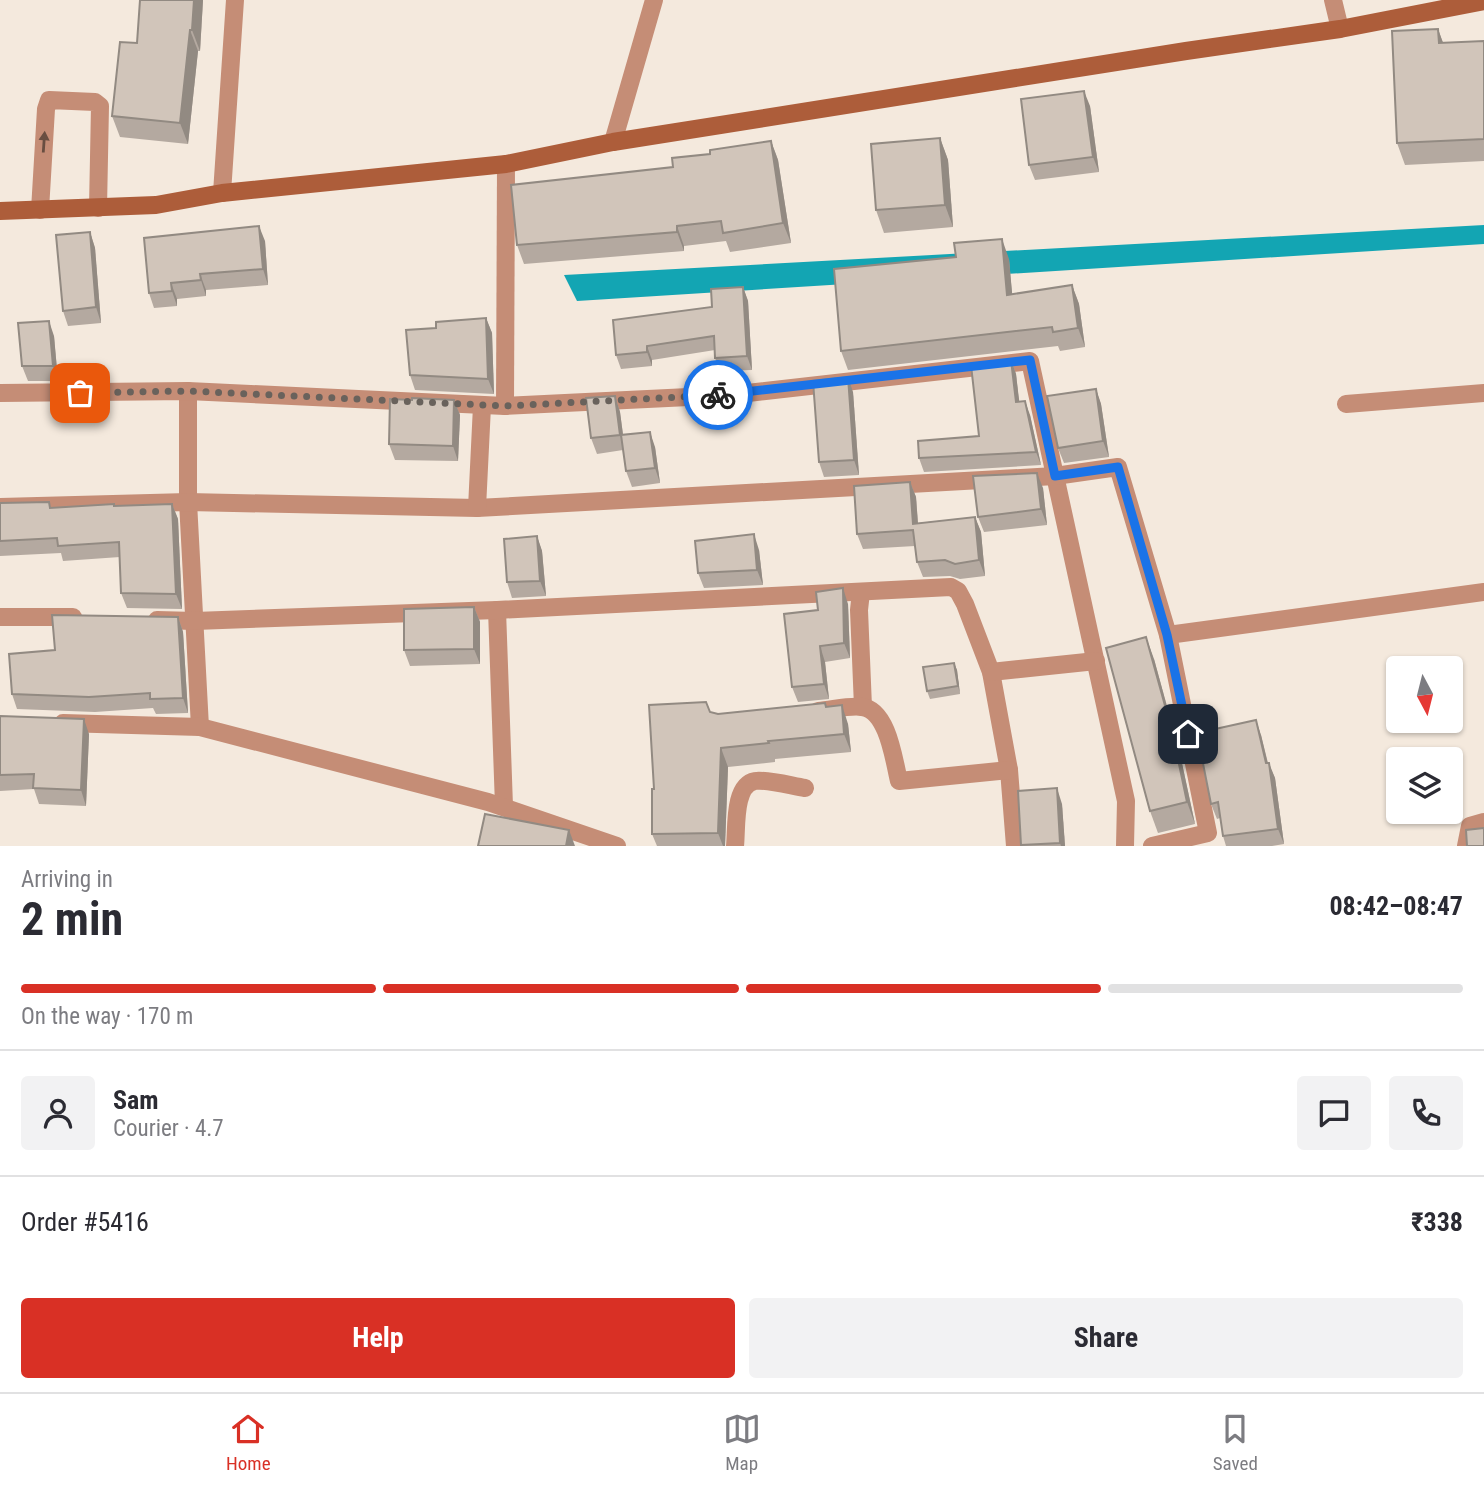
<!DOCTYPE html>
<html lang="en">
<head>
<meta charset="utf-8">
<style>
	:root { --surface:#fff; --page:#f2f2f3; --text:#2b2b33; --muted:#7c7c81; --line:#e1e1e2; --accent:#d93025 }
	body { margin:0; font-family:"Roboto Condensed",sans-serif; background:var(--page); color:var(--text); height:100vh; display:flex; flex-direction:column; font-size:26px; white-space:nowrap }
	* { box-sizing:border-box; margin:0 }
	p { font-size:23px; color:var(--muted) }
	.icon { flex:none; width:38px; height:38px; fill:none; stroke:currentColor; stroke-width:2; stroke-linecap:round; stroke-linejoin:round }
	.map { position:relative; height:846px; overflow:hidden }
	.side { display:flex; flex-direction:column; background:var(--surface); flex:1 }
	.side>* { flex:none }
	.needle { width:46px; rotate:173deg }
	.controls { position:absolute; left:1386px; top:656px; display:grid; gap:14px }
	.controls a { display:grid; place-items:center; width:77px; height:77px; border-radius:7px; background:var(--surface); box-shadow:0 2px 5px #0004; font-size:35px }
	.pin { position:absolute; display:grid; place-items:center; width:60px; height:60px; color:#fff; margin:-30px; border-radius:14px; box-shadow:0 4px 10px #0006 }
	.courier { position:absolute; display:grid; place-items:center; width:70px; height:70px; margin:-35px; border:5px solid #1a73e8; border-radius:50%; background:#fff; color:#222; box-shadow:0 2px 9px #0007 }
	.head em { font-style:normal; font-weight:700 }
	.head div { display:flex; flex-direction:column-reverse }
	.head { display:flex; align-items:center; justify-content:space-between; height:119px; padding:0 21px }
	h1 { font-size:46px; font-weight:700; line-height:52px }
	.bar { display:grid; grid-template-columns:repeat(4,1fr); gap:10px 7px; align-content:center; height:84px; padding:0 21px }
	.bar i { height:9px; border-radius:5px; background:var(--line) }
	.bar .current { background:var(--accent) }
	.bar p { grid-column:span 4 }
	.line { display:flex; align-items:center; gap:18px; padding:0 21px; border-top:2px solid var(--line) }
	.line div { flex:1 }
	.round { display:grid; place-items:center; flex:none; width:74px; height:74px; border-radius:7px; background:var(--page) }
	.action { display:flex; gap:14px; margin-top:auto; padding:14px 21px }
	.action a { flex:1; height:80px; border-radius:7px; background:var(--accent); color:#fff; font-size:28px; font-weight:700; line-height:80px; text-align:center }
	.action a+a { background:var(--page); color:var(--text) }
	.tab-bar { display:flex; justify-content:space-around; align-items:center; height:98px; border-top:2px solid var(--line); background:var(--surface); font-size:19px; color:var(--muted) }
	.tab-bar a { display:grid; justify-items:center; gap:4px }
	.tab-bar .current { color:var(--accent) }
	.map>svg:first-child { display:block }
	.water { fill:#13a5b3 }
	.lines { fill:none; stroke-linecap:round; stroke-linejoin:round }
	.service { stroke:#c58d76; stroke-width:18 }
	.minor { stroke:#c58d76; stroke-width:18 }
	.secondary { stroke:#ad5d3a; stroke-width:18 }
	.wall { fill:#b4a9a0 }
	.shaded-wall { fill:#928a82 }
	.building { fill:#d1c5ba; stroke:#928a82; stroke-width:2 }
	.oneway { fill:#694e41 }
	.done { stroke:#69625c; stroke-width:7; stroke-dasharray:0 12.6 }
	.route { stroke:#1a73e8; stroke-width:9 }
</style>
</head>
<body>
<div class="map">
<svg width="1484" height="846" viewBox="0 0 1484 846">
	<rect width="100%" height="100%" fill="#f4e9dd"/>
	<path class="water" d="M 1484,225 L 1484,244 L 577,301 L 564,275 Z"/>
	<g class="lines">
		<g class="service">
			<path d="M 1333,0 L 1340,29"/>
			<path d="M 613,142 L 654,0"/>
			<path d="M 40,210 L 46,109 L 49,100 L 95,102 L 100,106 L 98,208"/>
		</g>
		<g class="minor">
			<path d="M 222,193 L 235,0"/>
			<path d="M 188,391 L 188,502 L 200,727"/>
			<path d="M 0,393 L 188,391 L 505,406 L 730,395 L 1030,361 L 1126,801 L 1125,846"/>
			<path d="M 1346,404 L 1484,393"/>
			<path d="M 505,406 L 506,164"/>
			<path d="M 0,507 L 188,502 L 477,508 L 1055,476 L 1118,467 L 1168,635 L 1208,833 L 1152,846"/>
			<path d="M 477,508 L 482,406"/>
			<path d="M 861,592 L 859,610 L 863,707"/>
			<path d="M 497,610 L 504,806"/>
			<path d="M 0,617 L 73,617"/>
			<path d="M 157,620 L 195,621 L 497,610 L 951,587 L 958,591 L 965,604 L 991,672 L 1009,770 L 1015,846"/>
			<path d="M 1168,635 L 1484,592"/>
			<path d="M 991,672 L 1096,661"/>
			<path d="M 818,711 C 832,710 849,705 862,707 C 888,710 894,761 899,781 L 1009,770"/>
			<path d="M 63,723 L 200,727 L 488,802 L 617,846"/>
			<path d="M 735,846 C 737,829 733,785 755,781 C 767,779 792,786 805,788"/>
			<path d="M 1466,846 L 1470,826 L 1484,822"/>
		</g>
		<path class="secondary" d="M 0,211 L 156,205 L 222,193 L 506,164 L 613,142 L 1186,51 L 1340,29 L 1484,1"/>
	</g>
	<g class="wall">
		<path d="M 140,0 L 203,0 L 200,51 L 198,51 L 188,144 L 120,137 L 112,116 L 137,43 Z"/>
		<path d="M 1438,29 L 1443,43 L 1484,41 L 1484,161 L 1405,165 L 1397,143 Z"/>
		<path d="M 1090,106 L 1099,172 L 1035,180 L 1029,165 Z"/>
		<path d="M 940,138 L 948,160 L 953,227 L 884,233 L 876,210 Z"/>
		<path d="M 771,141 L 778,160 L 791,243 L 730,252 L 726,241 L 684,246 L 684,251 L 524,264 L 517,245 L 673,167 L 710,154 Z"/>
		<path d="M 90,232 L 95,248 L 101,323 L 68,326 L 63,311 Z"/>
		<path d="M 265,241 L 268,285 L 206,290 L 206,296 L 177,299 L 177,306 L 154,308 L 149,293 Z"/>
		<path d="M 1009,259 L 1012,294 L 1072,285 L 1079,304 L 1085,347 L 1060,351 L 1058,346 L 848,370 L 841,351 Z"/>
		<path d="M 743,287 L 748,301 L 752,370 L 720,371 L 715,358 L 715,350 L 652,360 L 652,366 L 621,369 L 616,355 L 712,307 Z"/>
		<path d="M 486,318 L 492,333 L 494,394 L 415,390 L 410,375 L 436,328 Z"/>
		<path d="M 54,336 L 58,381 L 28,381 L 22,366 Z"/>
		<path d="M 1011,360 L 1016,374 L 1019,402 L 1030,415 L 1041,465 L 924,472 L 919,458 L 979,436 Z"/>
		<path d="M 1096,389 L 1101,404 L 1109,457 L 1064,463 L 1058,448 Z"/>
		<path d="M 853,392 L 859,475 L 824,477 L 819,462 Z"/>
		<path d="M 615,396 L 620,412 L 623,435 L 655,447 L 660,483 L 632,487 L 626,471 L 623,450 L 597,454 L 591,438 Z"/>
		<path d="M 412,400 L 454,400 L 460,415 L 458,461 L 395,460 L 389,444 Z"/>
		<path d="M 910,482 L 916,497 L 918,523 L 975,517 L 981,532 L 985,576 L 960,579 L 950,576 L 923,577 L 917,562 L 915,546 L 863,549 L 857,534 Z"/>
		<path d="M 1043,488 L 1047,525 L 984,532 L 978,517 Z"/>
		<path d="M 0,503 L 52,508 L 172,504 L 178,519 L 182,609 L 127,608 L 121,593 L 120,557 L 63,561 L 61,553 L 0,556 Z"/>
		<path d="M 537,536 L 542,551 L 546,596 L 512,598 L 507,582 Z"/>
		<path d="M 759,550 L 763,585 L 704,588 L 698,573 Z"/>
		<path d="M 848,604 L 850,658 L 825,662 L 829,699 L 798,702 L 792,687 L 818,610 Z"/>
		<path d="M 474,607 L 480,622 L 480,664 L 410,666 L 404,650 Z"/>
		<path d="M 178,617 L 183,632 L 188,713 L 156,714 L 153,708 L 95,712 L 17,709 L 12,694 L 55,650 Z"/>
		<path d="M 1154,659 L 1180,754 L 1195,824 L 1158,833 L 1150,811 Z"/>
		<path d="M 954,663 L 957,670 L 960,694 L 930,699 L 927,691 Z"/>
		<path d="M 825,703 L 827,707 L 848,724 L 851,752 L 775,759 L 775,762 L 728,767 L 725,846 L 657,846 L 652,834 L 654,789 L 710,712 L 718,714 Z"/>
		<path d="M 0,716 L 89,734 L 86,806 L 39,804 L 34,789 L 0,791 Z"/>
		<path d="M 1261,735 L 1268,763 L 1275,778 L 1284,844 L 1272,846 L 1226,846 L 1223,836 L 1220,818 L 1217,819 L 1211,804 Z"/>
		<path d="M 1018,791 L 1062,804 L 1065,846 L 1022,846 Z"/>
	</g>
	<g class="shaded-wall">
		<path d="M 194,0 L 203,0 L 200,51 L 192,30 Z"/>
		<path d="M 1438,29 L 1446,51 L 1439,43 Z"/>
		<path d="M 190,30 L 198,51 L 188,144 L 180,123 Z"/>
		<path d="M 1084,91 L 1090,106 L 1099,172 L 1093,157 Z"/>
		<path d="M 940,138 L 948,160 L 953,227 L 945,205 Z"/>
		<path d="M 771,141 L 778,160 L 791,243 L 783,223 Z"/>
		<path d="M 259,226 L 265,241 L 268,285 L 263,269 Z"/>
		<path d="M 677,226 L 684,246 L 684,251 L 677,232 Z"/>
		<path d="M 90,232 L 95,248 L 101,323 L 96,307 Z"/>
		<path d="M 1002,239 L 1009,259 L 1014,314 L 1007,295 Z"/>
		<path d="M 200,274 L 206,290 L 206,296 L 201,280 Z"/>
		<path d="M 171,283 L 177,299 L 177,306 L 172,291 Z"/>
		<path d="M 1072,285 L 1079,304 L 1085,347 L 1078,328 Z"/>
		<path d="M 743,287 L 748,301 L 752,370 L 747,356 Z"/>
		<path d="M 486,318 L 492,333 L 494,394 L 488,379 Z"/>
		<path d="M 49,321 L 54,336 L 58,381 L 53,366 Z"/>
		<path d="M 647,346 L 652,360 L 652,366 L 647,352 Z"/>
		<path d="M 1011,360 L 1016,374 L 1021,416 L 1016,402 Z"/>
		<path d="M 848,377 L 853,392 L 859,475 L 854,460 Z"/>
		<path d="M 1096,389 L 1101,404 L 1109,457 L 1103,441 Z"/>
		<path d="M 615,396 L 620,412 L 625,450 L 620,435 Z"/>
		<path d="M 454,400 L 460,415 L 458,461 L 453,446 Z"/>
		<path d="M 1025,401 L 1030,415 L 1041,465 L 1036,452 Z"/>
		<path d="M 650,432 L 655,447 L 660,483 L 655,468 Z"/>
		<path d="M 1037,473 L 1043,488 L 1047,525 L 1041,509 Z"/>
		<path d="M 910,482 L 916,497 L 919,539 L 913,524 Z"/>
		<path d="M 172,504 L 178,519 L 182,609 L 176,594 Z"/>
		<path d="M 975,517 L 981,532 L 985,576 L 979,560 Z"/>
		<path d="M 754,534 L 759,550 L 763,585 L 757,570 Z"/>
		<path d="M 537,536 L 542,551 L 546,596 L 540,581 Z"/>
		<path d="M 843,588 L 848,604 L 850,658 L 844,643 Z"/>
		<path d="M 474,607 L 480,622 L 480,664 L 474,649 Z"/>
		<path d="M 178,617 L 183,632 L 188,713 L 183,698 Z"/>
		<path d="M 1146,637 L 1154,659 L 1180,754 L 1195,824 L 1187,802 Z"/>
		<path d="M 820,646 L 825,662 L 829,699 L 824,684 Z"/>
		<path d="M 954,663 L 957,670 L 960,694 L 958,686 Z"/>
		<path d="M 842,705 L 848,724 L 851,752 L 844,734 Z"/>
		<path d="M 84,719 L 89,734 L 86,806 L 81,790 Z"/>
		<path d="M 1256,720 L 1261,735 L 1271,777 L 1269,763 L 1275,778 L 1284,844 L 1278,829 L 1266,763 Z"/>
		<path d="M 721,748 L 728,767 L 725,846 L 723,846 L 718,833 Z"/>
		<path d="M 1057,788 L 1062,804 L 1065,846 L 1061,846 L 1060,843 Z"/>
		<path d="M 569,830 L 575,846 L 566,846 Z"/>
	</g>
	<g class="building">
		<path d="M 140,0 L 194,0 L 192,30 L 190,30 L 180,123 L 112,116 L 120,42 L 137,43 Z"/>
		<path d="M 1438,29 L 1439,43 L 1484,41 L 1484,139 L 1397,143 L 1392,31 Z"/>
		<path d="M 1084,91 L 1093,157 L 1029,165 L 1021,99 Z"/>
		<path d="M 940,138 L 945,205 L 876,210 L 871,144 Z"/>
		<path d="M 771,141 L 783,223 L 723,233 L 721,221 L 677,226 L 677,232 L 517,245 L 511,185 L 673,167 L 672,158 L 710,154 L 710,150 Z"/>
		<path d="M 259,226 L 263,269 L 200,274 L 201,280 L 171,283 L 172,291 L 149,293 L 144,238 Z"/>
		<path d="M 90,232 L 96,307 L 63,311 L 56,235 Z"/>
		<path d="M 1002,239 L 1007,295 L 1072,285 L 1078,328 L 1053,332 L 1052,327 L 841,351 L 834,269 L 956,257 L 954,243 Z"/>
		<path d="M 743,287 L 747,356 L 715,358 L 714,336 L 647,346 L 647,352 L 616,355 L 613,320 L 712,307 L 711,289 Z"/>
		<path d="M 486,318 L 488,379 L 410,375 L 406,330 L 436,328 L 436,322 Z"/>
		<path d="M 49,321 L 53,366 L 22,366 L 18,323 Z"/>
		<path d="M 1011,360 L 1016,402 L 1025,401 L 1036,452 L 919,458 L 918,441 L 979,436 L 971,365 Z"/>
		<path d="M 848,377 L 854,460 L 819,462 L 813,381 Z"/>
		<path d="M 1096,389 L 1103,441 L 1058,448 L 1047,396 Z"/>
		<path d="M 615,396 L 620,435 L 591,438 L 586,398 Z"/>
		<path d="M 412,398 L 454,400 L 453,446 L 389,444 L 390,399 L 412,400 Z"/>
		<path d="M 650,432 L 655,468 L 626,471 L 621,435 Z"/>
		<path d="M 1037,473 L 1041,509 L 978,517 L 973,476 Z"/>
		<path d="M 910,482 L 913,524 L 975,517 L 979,560 L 955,564 L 945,560 L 917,562 L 913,530 L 857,534 L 854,486 Z"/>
		<path d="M 49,502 L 50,508 L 114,504 L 114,506 L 172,504 L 176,594 L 121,593 L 119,542 L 58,546 L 57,538 L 0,541 L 0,503 Z"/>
		<path d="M 754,534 L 757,570 L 698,573 L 695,541 Z"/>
		<path d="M 537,536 L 540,581 L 507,582 L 504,539 Z"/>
		<path d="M 843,588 L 844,643 L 820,646 L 824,684 L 792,687 L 784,614 L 818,610 L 816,592 Z"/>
		<path d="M 474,607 L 474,649 L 404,650 L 404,609 Z"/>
		<path d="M 52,615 L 178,617 L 183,698 L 150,699 L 150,693 L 89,697 L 12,694 L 9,654 L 55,650 Z"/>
		<path d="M 1146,637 L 1172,731 L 1187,802 L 1150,811 L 1106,648 Z"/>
		<path d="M 954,663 L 958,686 L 927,691 L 923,667 Z"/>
		<path d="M 706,702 L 710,712 L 718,714 L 825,703 L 826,707 L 842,705 L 844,734 L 768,741 L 769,743 L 721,748 L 718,833 L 652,834 L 652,789 L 654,789 L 649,705 Z"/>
		<path d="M 0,716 L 84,719 L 81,790 L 33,788 L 34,774 L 0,775 Z"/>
		<path d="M 1256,720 L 1266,763 L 1269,763 L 1278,829 L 1223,836 L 1218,802 L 1211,804 L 1197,733 Z"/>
		<path d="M 1057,788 L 1060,843 L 1021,845 L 1018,791 Z"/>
		<path d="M 485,814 L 569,830 L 566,846 L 478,846 Z"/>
		<path d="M 1484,828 L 1484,846 L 1467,846 L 1466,830 Z"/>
	</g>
	<defs><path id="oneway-solid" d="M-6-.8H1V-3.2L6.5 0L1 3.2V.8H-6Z" transform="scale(1.75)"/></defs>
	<use class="oneway" href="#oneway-solid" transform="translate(44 142) rotate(-86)"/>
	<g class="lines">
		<path class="done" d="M 80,393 L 188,391 L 505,406 L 718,395"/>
		<path class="route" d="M 718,395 L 1030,360 L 1055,476 L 1118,467 L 1167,635 L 1188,734"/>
	</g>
</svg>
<div class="controls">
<a><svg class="needle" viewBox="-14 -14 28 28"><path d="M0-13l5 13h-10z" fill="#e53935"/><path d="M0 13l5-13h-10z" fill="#7c7c81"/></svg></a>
<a><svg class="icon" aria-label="layers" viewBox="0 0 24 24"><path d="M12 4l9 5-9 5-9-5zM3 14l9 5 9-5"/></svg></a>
</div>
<div class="pin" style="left:80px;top:393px;background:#ea580c"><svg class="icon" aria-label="bag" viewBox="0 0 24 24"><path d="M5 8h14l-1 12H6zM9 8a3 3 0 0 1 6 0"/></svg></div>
<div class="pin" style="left:1188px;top:734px;background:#1f2937"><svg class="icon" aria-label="home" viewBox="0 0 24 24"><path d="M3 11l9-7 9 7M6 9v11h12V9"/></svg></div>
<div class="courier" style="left:718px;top:395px"><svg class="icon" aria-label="bike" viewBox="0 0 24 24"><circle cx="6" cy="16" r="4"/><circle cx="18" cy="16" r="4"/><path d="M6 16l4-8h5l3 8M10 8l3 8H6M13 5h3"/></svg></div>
</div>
<section class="side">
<div class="head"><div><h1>2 min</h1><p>Arriving in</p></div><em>08:42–08:47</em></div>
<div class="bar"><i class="current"></i><i class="current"></i><i class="current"></i><i></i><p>On the way · 170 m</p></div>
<div class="line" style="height:126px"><a class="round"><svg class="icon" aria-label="person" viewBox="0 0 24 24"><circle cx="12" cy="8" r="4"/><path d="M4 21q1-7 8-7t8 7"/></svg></a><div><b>Sam</b><p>Courier · 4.7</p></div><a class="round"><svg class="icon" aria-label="chat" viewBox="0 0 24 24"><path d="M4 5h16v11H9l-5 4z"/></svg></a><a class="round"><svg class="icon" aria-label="phone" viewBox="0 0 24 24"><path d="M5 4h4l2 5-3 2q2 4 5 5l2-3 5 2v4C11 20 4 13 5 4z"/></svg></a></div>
<div class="line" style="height:91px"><div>Order #5416</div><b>₹338</b></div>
<div class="action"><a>Help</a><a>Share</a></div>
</section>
<nav class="tab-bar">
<a class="current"><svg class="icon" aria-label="home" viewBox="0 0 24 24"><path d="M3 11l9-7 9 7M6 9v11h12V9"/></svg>Home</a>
<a><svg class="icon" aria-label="map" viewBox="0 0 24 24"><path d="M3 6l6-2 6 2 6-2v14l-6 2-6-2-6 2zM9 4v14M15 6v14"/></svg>Map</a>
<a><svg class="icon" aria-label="saved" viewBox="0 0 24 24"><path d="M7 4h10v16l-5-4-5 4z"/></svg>Saved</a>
</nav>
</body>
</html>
